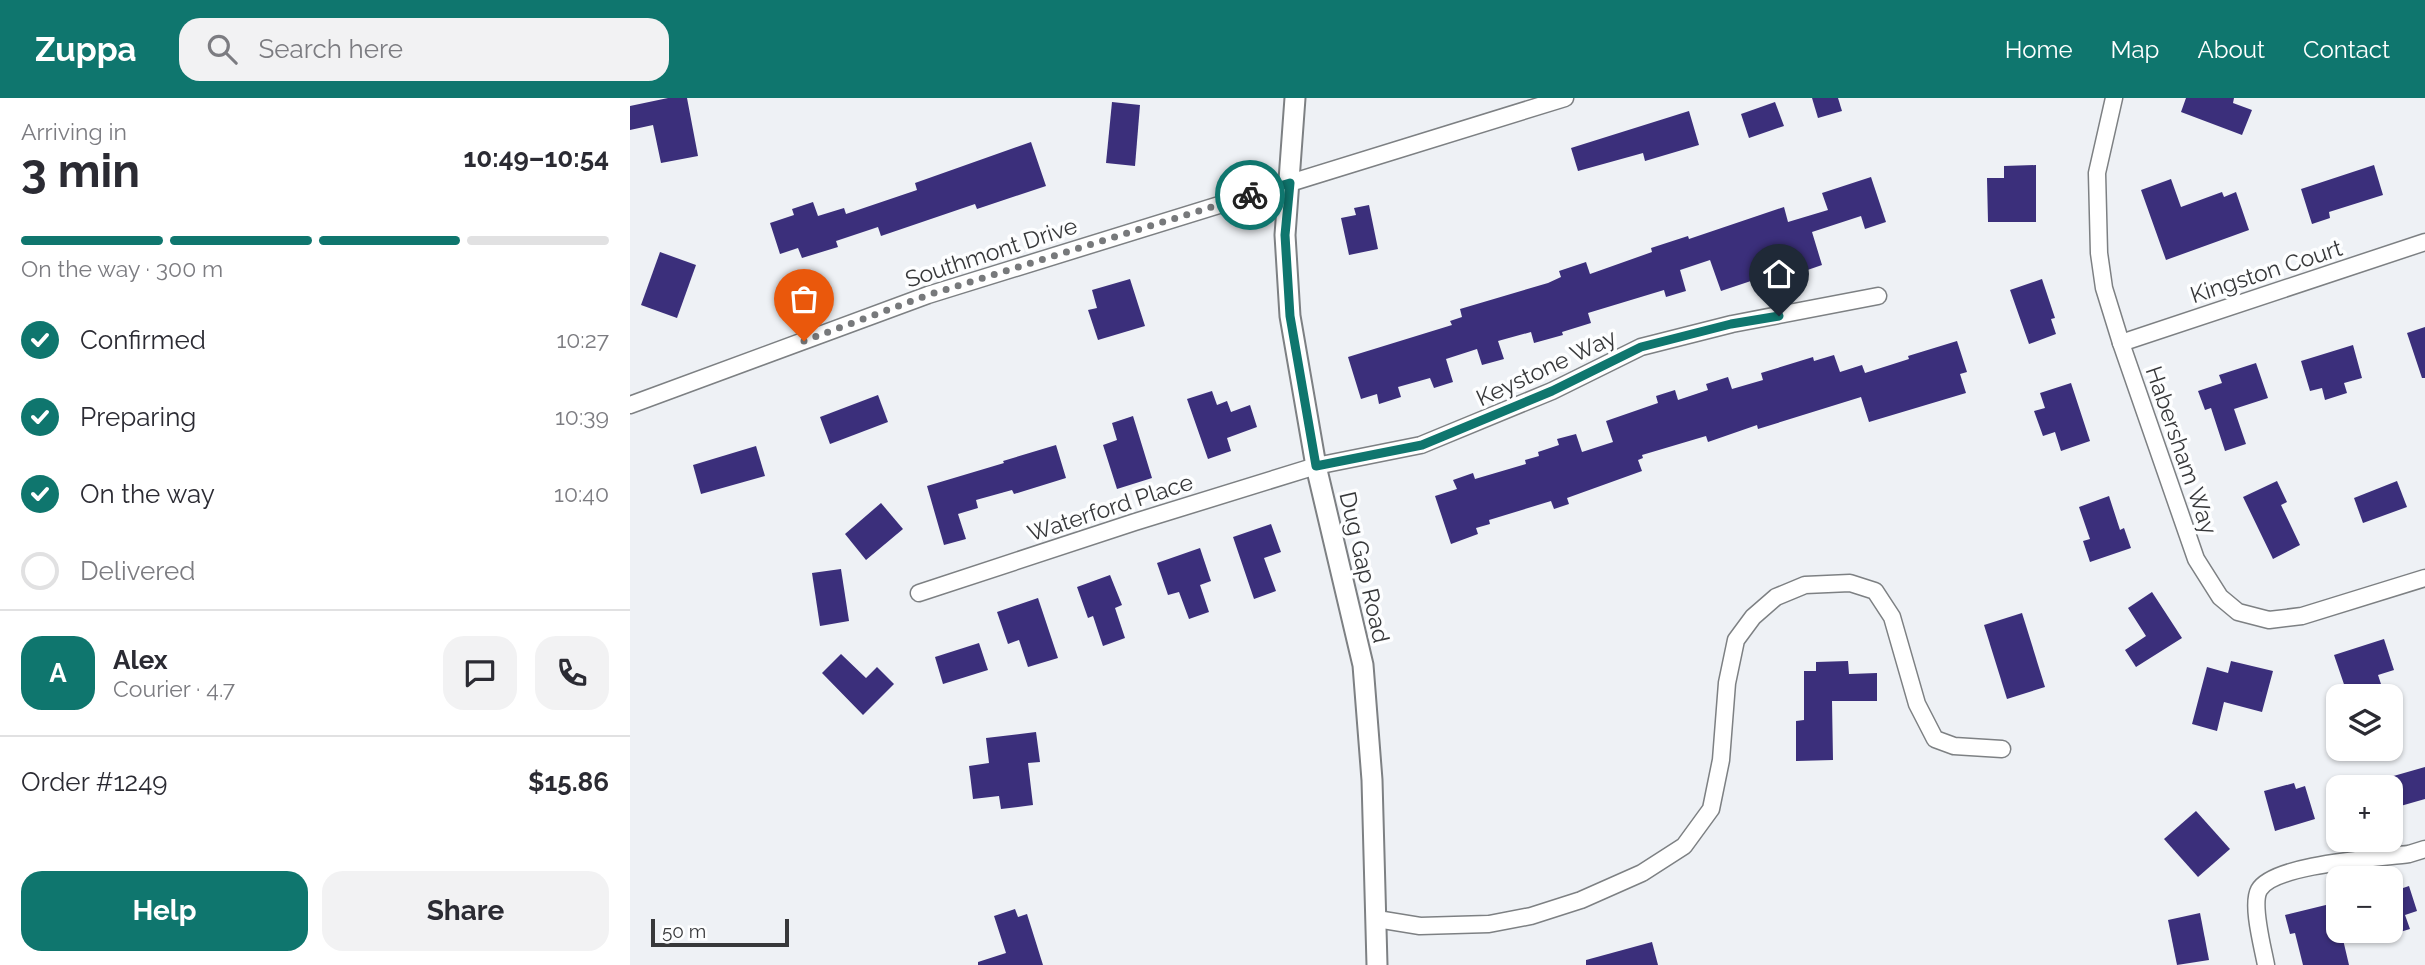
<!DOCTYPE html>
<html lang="en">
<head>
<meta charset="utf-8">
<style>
	:root { --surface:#fff; --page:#f2f2f3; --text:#2b2b33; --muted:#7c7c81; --line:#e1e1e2; --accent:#0f766e }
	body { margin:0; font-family:Raleway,sans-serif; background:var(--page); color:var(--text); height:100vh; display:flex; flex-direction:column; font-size:26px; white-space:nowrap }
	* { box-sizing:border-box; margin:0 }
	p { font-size:23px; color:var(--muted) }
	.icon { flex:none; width:38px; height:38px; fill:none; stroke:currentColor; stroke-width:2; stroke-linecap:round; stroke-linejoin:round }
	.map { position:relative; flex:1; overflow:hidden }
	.drawer { display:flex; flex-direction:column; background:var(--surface); width:630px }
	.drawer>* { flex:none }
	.buttons { position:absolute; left:1696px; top:586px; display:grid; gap:14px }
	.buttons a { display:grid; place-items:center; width:77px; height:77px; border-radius:14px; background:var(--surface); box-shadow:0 2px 5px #0004; font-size:35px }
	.scale { position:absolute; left:21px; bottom:18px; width:138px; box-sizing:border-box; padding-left:7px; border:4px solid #37383a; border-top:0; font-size:19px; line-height:24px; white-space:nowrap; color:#37383a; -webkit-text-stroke:5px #fdfeff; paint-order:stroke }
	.pin { position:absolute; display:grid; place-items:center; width:60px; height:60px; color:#fff; margin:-72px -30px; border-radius:50% 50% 50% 0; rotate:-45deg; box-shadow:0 0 7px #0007 }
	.pin .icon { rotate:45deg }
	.courier { position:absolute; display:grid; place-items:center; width:70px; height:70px; margin:-35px; border:5px solid #0f766e; border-radius:50%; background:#fff; color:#222; box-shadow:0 2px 9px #0007 }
	.headline em { font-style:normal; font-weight:700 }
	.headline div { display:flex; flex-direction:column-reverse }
	.headline { display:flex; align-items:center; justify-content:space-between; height:119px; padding:0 21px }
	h1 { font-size:46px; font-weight:700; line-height:52px }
	.bar { display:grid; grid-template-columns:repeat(4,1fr); gap:10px 7px; align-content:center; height:84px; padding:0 21px }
	.bar i { height:9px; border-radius:5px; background:var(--line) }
	.bar .current { background:var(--accent) }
	.bar p { grid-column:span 4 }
	.line { display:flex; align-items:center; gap:18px; padding:0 21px; border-top:2px solid var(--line) }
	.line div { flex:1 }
	.round { display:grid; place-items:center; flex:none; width:74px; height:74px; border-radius:21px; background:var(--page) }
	ol { padding:0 21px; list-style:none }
	li { display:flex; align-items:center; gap:21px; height:77px }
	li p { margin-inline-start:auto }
	li .icon { padding:7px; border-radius:50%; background:var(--accent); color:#fff; stroke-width:4 }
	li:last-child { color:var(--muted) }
	li i { width:38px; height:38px; border:4px solid var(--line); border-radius:50% }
	.primary-button { display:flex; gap:14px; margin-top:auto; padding:14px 21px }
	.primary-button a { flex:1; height:80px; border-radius:21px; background:var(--accent); color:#fff; font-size:28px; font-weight:700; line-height:80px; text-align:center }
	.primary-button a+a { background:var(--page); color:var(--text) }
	header { display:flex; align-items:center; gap:42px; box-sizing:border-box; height:98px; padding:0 35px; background:var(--accent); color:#fff }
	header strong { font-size:33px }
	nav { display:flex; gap:38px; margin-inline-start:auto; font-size:24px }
	.search { width:490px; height:63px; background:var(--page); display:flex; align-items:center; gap:18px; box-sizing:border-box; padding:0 24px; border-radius:21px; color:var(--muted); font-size:26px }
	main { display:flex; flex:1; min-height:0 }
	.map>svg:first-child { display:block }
	.building { fill:#3b2f7b }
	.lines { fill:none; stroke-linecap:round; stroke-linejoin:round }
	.minor-casing { stroke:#7d8083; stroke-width:19 }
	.tertiary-casing { stroke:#7d8083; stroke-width:23 }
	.minor { stroke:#fff; stroke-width:16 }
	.tertiary { stroke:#fff; stroke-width:19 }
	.done { stroke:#77797b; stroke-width:7; stroke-dasharray:0 12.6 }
	.route { stroke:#0f766e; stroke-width:9 }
	.labels { text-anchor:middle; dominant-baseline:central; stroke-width:7; stroke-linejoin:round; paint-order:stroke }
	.street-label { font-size:23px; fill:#37383a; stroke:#fdfeff }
</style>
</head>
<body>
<header>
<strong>Zuppa</strong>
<div class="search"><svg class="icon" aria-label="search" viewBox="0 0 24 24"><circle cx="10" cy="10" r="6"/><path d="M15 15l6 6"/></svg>Search here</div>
<nav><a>Home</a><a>Map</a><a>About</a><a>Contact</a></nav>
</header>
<main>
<section class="drawer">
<div class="headline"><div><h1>3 min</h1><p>Arriving in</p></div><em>10:49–10:54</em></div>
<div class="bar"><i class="current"></i><i class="current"></i><i class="current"></i><i></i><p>On the way · 300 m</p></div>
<ol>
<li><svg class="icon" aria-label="check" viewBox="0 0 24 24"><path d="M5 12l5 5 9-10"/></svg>Confirmed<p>10:27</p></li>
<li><svg class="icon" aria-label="check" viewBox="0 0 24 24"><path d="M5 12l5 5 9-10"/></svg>Preparing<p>10:39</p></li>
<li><svg class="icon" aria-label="check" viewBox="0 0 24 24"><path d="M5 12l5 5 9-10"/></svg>On the way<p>10:40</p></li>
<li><i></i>Delivered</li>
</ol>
<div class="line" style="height:126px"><b class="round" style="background:var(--accent);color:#fff">A</b><div><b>Alex</b><p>Courier · 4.7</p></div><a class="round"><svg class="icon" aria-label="chat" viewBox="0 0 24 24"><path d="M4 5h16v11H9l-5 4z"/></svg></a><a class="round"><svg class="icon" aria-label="phone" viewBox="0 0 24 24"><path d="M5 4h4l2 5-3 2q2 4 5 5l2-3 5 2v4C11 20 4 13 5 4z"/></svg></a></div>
<div class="line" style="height:91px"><div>Order #1249</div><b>$15.86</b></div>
<div class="primary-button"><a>Help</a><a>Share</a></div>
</section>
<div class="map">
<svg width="1795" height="867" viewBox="0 0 1795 867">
	<rect width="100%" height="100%" fill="#eef1f5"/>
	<g class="building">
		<path d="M 38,0 L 57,0 L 68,58 L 31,65 L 23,27 L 0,32 L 0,8 Z"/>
		<path d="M 1182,0 L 1208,0 L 1212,13 L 1188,20 Z"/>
		<path d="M 1556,0 L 1604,0 L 1603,5 L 1622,12 L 1612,37 L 1551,14 Z"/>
		<path d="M 482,4 L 510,7 L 505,68 L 476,65 Z"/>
		<path d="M 1145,4 L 1154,28 L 1119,40 L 1111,16 Z"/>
		<path d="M 1059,13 L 1069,47 L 1015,63 L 1013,55 L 948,73 L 941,50 Z"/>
		<path d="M 401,44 L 416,88 L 347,111 L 345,106 L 251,138 L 248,129 L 206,143 L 208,149 L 172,160 L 168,150 L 150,156 L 140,125 L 164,117 L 162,111 L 183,104 L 188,118 L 214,110 L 216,116 L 287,92 L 285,85 Z"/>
		<path d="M 1406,67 L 1406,124 L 1358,124 L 1357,80 L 1374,80 L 1374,68 Z"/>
		<path d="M 1744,67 L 1753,97 L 1699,114 L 1700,120 L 1682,126 L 1671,91 Z"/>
		<path d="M 1241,79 L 1256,124 L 1235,131 L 1231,118 L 1182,134 L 1192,167 L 1163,177 L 1160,170 L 1091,193 L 1080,162 L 1050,172 L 1056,193 L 1036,199 L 1034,192 L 958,215 L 961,225 L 932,234 L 933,237 L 904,245 L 901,234 L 868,243 L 874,261 L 852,267 L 847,251 L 816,261 L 823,284 L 804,290 L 800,280 L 768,289 L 771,299 L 749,306 L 747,296 L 731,301 L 718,259 L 822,227 L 820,223 L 832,219 L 830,211 L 918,185 L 931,179 L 929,173 L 956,164 L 960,176 L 1022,154 L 1021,150 L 1058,138 L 1059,141 L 1154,109 L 1158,124 L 1198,112 L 1192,95 Z"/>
		<path d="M 1541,81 L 1551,109 L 1592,94 L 1594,99 L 1606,94 L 1619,132 L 1536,162 L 1511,92 Z"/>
		<path d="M 739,107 L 748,151 L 719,157 L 711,120 L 726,117 L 724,110 Z"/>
		<path d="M 30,154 L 66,167 L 47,220 L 11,207 Z"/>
		<path d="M 500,181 L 515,228 L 468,242 L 458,212 L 467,210 L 462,192 Z"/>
		<path d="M 1412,181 L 1425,220 L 1421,221 L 1426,236 L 1399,246 L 1380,192 Z"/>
		<path d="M 1795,229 L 1795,280 L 1792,280 L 1777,235 Z"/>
		<path d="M 1327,243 L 1337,274 L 1330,276 L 1336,295 L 1239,324 L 1231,299 L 1128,331 L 1127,327 L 1078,344 L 1076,338 L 1012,357 L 1013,360 L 1008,362 L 1012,373 L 937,400 L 939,406 L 924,411 L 921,403 L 859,422 L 860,426 L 846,430 L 848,436 L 821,446 L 805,398 L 827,391 L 823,382 L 843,375 L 845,381 L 896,366 L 895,362 L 909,358 L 908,354 L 929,347 L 927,341 L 946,336 L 952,354 L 983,344 L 976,323 L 1028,305 L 1026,298 L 1045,292 L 1048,302 L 1078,292 L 1076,286 L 1098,279 L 1102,291 L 1133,282 L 1131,275 L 1183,259 L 1184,263 L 1204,257 L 1210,274 L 1232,267 L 1235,275 L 1279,261 L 1278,258 Z"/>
		<path d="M 1723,247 L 1732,280 L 1714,285 L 1717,295 L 1695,302 L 1692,290 L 1680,293 L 1671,263 Z"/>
		<path d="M 1626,265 L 1638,300 L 1604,311 L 1616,346 L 1595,353 L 1581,310 L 1575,312 L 1568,293 L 1592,285 L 1589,277 Z"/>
		<path d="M 1441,285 L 1460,343 L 1431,353 L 1425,334 L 1413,338 L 1404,313 L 1415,310 L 1410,295 Z"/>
		<path d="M 582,293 L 587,307 L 597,303 L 601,314 L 620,307 L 627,329 L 597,340 L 601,353 L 578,361 L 557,301 Z"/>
		<path d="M 248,297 L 258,324 L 200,346 L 190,319 Z"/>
		<path d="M 503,318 L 522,380 L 487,391 L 473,347 L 487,342 L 482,325 Z"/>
		<path d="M 426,347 L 436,380 L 384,396 L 382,392 L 346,402 L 348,410 L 328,416 L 336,441 L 314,447 L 297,388 L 374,365 L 373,363 Z"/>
		<path d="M 126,348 L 135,378 L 71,396 L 63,367 Z"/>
		<path d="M 1647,383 L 1657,404 L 1651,407 L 1670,447 L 1643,461 L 1613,399 Z"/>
		<path d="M 1767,383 L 1777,409 L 1733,425 L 1724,400 Z"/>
		<path d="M 1479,398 L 1490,432 L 1494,430 L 1501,450 L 1460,464 L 1453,443 L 1460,441 L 1449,409 Z"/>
		<path d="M 251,405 L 273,431 L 236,462 L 215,436 Z"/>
		<path d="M 641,426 L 651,454 L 634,460 L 646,493 L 624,501 L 603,439 Z"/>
		<path d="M 570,450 L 581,483 L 570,487 L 579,514 L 559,521 L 549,494 L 538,497 L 527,465 Z"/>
		<path d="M 211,471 L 219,523 L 190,528 L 182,475 Z"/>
		<path d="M 480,477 L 492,507 L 485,510 L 495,540 L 473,548 L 463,518 L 458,520 L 447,489 Z"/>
		<path d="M 1522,494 L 1552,540 L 1506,569 L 1495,552 L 1516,538 L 1498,510 Z"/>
		<path d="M 408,500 L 428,560 L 398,569 L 389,542 L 378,546 L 367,514 Z"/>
		<path d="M 1392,515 L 1415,589 L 1377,601 L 1354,527 Z"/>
		<path d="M 1754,541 L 1764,572 L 1748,577 L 1751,586 L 1738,590 L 1741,598 L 1718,598 L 1704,557 Z"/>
		<path d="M 349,545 L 358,572 L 313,586 L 305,559 Z"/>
		<path d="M 211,556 L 236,580 L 247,569 L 264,586 L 233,617 L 192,575 Z"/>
		<path d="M 1218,563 L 1219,576 L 1247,575 L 1247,603 L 1202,603 L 1203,662 L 1166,663 L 1166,623 L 1174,622 L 1174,573 L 1186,573 L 1186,564 Z"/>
		<path d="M 1601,563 L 1643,573 L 1632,614 L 1594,604 L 1587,633 L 1562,626 L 1577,569 L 1598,575 Z"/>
		<path d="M 406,634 L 410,664 L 398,665 L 403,707 L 371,711 L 369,698 L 343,701 L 339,668 L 359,665 L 356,640 Z"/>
		<path d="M 1795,669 L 1795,701 L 1760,711 L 1760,679 Z"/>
		<path d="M 1664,685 L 1666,691 L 1675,688 L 1685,721 L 1645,733 L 1634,693 Z"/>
		<path d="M 1566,713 L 1600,751 L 1568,779 L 1534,741 Z"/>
		<path d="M 1760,781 L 1763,781 L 1767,792 L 1779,788 L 1787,813 L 1775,817 L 1780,831 L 1760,837 Z"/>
		<path d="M 1704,805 L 1708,833 L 1711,833 L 1719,867 L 1673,867 L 1665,835 L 1660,836 L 1655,817 Z"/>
		<path d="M 385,811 L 388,819 L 397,816 L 413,867 L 348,867 L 348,864 L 376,855 L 364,818 Z"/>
		<path d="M 1570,815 L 1579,862 L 1547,867 L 1538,822 Z"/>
		<path d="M 1022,844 L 1028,867 L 956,867 L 956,862 Z"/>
	</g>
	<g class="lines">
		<defs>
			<g id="minor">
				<path d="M 1484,0 L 1467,75 L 1469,155 L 1474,190 L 1491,245 L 1566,461 L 1590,499 L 1608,514 L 1639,522 L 1672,518 L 1795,480"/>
				<path d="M 1491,245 L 1795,144"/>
				<path d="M 0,307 L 298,197 L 935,0"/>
				<path d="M 289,495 L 505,424 L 686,368 L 791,347 L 922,293 L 1011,249 L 1102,226 L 1248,198"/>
				<path d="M 747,821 L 790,828 L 859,826 L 901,818 L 951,802 L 1012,775 L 1054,748 L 1081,711 L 1091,662 L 1097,585 L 1106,542 L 1123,519 L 1146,499 L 1175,487 L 1220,485 L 1245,493 L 1262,519 L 1287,606 L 1305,641 L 1324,648 L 1372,651"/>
				<path d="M 1636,867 C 1633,850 1621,807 1629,792 C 1643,766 1749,760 1779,756 L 1795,751"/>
			</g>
			<path id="tertiary" d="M 665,0 L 655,137 L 660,218 L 686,368 L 733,567 L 742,682 L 747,867"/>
		</defs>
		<use href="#minor" class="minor-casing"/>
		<use href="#tertiary" class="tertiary-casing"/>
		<use href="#minor" class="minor"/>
		<use href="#tertiary" class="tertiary"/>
	</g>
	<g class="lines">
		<path class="done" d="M 174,243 L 298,197 L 620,97"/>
		<path class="route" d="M 620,97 L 660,85 L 655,137 L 660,218 L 686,368 L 792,347 L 922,293 L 1011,249 L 1101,226 L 1149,218"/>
	</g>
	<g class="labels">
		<g class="street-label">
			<text transform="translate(361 154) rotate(-18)">Southmont Drive</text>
			<text transform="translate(1636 173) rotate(-18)">Kingston Court</text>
			<text transform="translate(916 269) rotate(-25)">Keystone Way</text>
			<text transform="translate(1552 352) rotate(71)">Habersham Way</text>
			<text transform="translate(480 409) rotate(-18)">Waterford Place</text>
			<text transform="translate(735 469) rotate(77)">Dug Gap Road</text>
		</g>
	</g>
</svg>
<div class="buttons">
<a><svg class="icon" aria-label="layers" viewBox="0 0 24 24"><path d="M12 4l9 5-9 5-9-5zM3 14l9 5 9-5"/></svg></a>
<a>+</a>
<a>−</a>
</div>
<div class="scale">50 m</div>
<div class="pin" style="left:174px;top:243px;background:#ea580c"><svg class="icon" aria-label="bag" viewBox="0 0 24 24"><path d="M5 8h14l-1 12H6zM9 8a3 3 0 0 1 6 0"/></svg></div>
<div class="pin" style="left:1149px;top:218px;background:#1f2937"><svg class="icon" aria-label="home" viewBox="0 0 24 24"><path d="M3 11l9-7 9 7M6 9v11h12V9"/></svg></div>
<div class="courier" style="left:620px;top:97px"><svg class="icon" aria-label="bike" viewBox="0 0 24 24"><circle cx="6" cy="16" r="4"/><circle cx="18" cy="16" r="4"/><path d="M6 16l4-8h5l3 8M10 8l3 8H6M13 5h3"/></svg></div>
</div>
</main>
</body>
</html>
